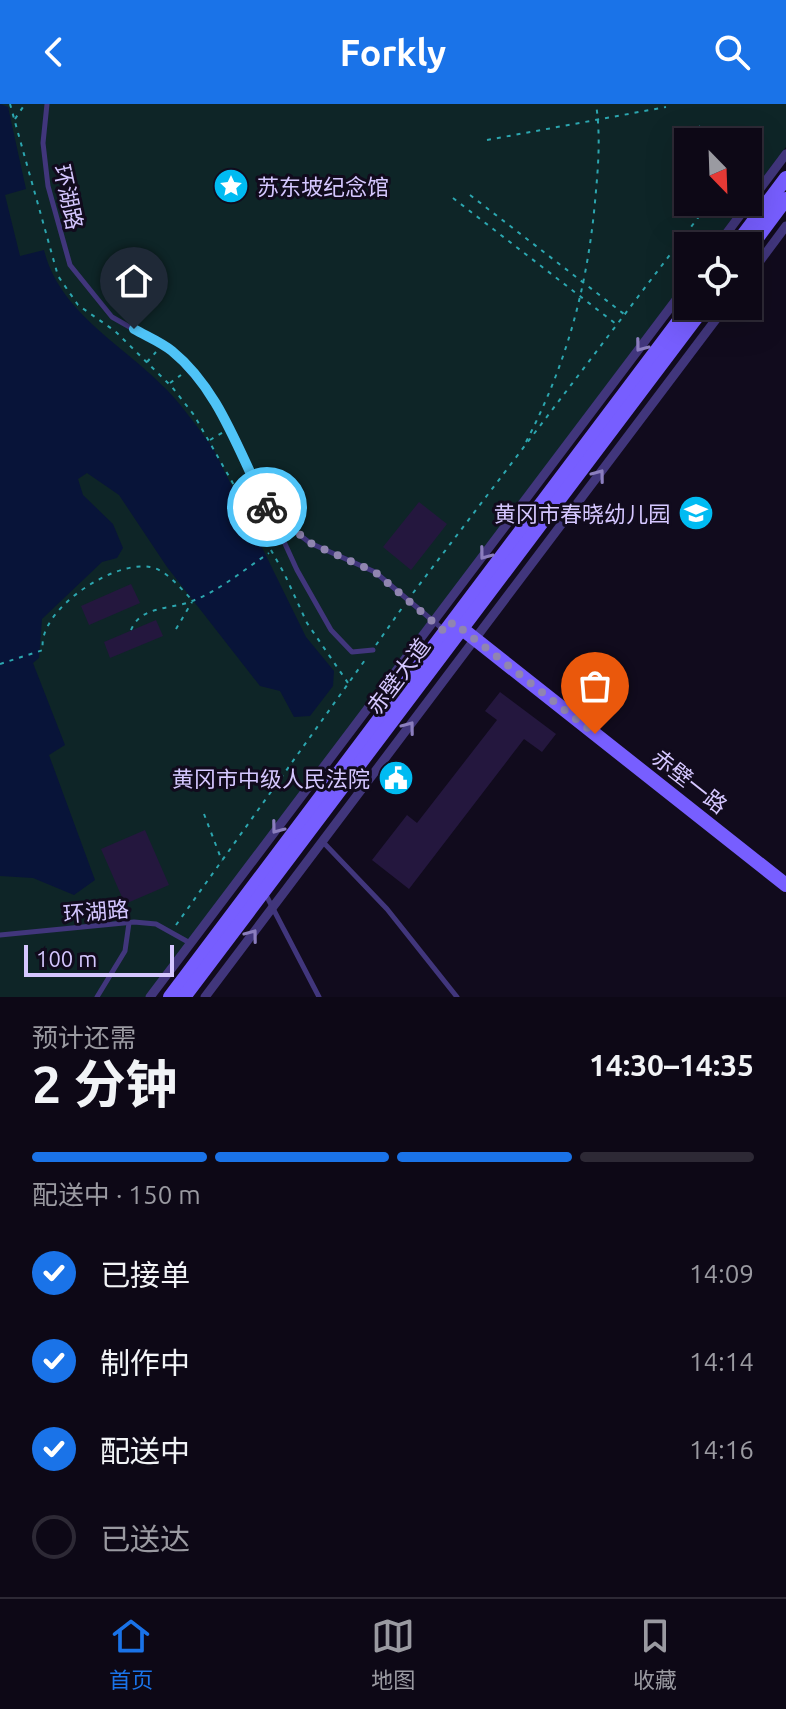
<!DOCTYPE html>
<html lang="zh">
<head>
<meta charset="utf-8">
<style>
	:root { --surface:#0d0816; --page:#16111f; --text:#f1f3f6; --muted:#9a9aa1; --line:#2d2935; --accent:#1a73e8 }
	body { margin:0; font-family:Ubuntu,"Noto Sans SC",sans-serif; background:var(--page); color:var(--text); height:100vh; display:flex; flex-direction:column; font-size:30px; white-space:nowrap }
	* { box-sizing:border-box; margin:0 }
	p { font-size:26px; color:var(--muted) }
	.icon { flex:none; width:44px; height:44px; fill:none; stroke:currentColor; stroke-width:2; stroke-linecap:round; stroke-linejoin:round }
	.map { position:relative; height:893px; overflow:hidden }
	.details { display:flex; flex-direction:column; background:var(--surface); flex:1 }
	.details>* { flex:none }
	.needle { width:52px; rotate:157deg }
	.controls { position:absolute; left:674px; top:24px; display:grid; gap:16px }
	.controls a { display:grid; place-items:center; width:88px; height:88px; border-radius:0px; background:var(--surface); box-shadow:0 8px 32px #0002,0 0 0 2px var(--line); font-size:40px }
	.scale { position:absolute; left:24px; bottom:20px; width:150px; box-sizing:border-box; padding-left:8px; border:4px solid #d5c7ff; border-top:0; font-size:22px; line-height:28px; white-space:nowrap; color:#d5c7ff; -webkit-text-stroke:6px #110b1d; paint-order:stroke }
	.pin { position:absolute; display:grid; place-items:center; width:68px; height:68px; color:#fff; margin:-82px -34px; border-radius:50% 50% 50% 0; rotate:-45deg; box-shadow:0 0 8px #0007 }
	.pin .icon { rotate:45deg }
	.courier { position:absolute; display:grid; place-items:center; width:80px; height:80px; margin:-40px; border:6px solid #4fc3f7; border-radius:50%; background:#fff; color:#222; box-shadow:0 2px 10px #0007 }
	.headline em { font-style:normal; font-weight:700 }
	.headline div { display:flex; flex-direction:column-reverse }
	.headline { display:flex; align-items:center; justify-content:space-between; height:136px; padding:0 32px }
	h1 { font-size:52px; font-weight:700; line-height:60px }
	.bar { display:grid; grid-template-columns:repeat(4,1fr); gap:12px 8px; align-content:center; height:96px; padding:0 32px }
	.bar i { height:10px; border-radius:6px; background:var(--line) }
	.bar .active { background:var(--accent) }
	.bar p { grid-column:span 4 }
	ol { padding:0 32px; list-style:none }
	li { display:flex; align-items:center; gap:24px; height:88px }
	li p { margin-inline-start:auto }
	li .icon { padding:8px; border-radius:50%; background:var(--accent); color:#fff; stroke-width:4 }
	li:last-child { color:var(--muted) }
	li i { width:44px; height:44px; border:4px solid var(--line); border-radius:50% }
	header { display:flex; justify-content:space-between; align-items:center; height:104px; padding:0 32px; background:var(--accent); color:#fff; font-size:36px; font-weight:700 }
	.menu { display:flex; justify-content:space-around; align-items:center; height:112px; border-top:2px solid var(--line); background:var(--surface); font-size:22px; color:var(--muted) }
	.menu a { display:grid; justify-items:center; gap:4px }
	.menu .active { color:var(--accent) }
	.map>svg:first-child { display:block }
	.green { fill:#0e2527 }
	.water { fill:#081439 }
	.building { fill:#24173e }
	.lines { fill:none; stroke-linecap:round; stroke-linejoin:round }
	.path { stroke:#2ca6af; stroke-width:2; stroke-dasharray:4 6; stroke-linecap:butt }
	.lane { stroke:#41367c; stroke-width:5 }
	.street { stroke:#41367c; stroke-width:9 }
	.secondary { stroke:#775eff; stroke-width:14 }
	.oneway { stroke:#8b7ebe }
	.done { stroke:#9085b0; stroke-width:8; stroke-dasharray:0 14.4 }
	.route { stroke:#4fc3f7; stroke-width:10 }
	.labels { text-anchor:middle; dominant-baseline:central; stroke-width:6; stroke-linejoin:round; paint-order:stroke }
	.poi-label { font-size:22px; fill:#d5c7ff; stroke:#110b1d; text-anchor:end }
	.street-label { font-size:22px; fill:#d5c7ff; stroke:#110b1d }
</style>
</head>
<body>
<header><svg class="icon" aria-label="back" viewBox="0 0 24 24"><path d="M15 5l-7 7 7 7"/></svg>Forkly<svg class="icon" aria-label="search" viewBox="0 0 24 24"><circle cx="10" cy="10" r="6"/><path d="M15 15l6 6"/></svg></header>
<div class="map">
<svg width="786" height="893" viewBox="0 0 786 893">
	<rect width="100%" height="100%" fill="#110b1d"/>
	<path class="green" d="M 0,0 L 786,0 L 786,43 L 748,93 L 748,38 L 688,38 L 688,98 L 745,98 L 711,142 L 688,142 L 688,173 L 146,893 L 0,893 Z"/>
	<path class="water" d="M 0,0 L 8,3 L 26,85 L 5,91 L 20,152 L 44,146 C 60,210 124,241 167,286 C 184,304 198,324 213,344 L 306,533 L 334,567 L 333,582 L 310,612 L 294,613 L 280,587 L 260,582 L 167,463 L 119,391 L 87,369 L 78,375 L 83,391 L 113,420 L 123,444 L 117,454 L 102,458 L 42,515 L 39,554 L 33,559 L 65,641 L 49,651 L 95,776 L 74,791 L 33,774 L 0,772 Z"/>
	<g class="building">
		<path d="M 419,398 L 447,420 L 411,466 L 383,443 Z"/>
		<path d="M 131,480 L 140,499 L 89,521 L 81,502 Z"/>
		<path d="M 156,516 L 163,532 L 110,554 L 104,538 Z"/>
		<path d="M 500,588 L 556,630 L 542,648 L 524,635 L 409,785 L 372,756 L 407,711 L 417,719 L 497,616 L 485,607 Z"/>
		<path d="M 145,726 L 169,781 L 125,800 L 101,745 Z"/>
	</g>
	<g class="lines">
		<g class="path">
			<path d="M 10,0 L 58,172 L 78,201 L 115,227 L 172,283 L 194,311 L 284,469 L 307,519 L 348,579"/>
			<path d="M 15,15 L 25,0"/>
			<path d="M 699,22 L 707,38"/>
			<path d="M 487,36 L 666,3"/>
			<path d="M 470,91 L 624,210"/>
			<path d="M 453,94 L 616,220"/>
			<path d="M 147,258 L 156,248"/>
			<path d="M 170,279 L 181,271"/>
			<path d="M 210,336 L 225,327"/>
			<path d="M 526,338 C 566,261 587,185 595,98 C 598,65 601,33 596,0"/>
			<path d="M 413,489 L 710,98"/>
			<path d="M 176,525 L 192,498"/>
			<path d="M 131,526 C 141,501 171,506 192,497 C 219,487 245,465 269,449"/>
			<path d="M 376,541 L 402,504"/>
			<path d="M 0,560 L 43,546 C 36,507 113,456 150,463 C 166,465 182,486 193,497"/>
			<path d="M 204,710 L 222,757"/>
			<path d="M 176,821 L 365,556"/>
		</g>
		<g class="lane">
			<path d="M 47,0 L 43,39 L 48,82 L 70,161 L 112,213 L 172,247 L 209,290 L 237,335 L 297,466 L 331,526 L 352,548 L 373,546"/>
			<path d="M 273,410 L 310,439 L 375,468 L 445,527"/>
			<path d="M 323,738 L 387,805 L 457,893"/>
			<path d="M 266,791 L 319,893"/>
			<path d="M 0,831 L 134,818 L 156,820 L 190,839"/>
			<path d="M 97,893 L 125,847 L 129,819"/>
		</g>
		<g class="street">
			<path d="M 717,142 L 786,50"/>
			<path d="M 748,173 L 786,122"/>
			<path d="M 150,893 L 688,180"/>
			<path d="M 205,893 L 726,202"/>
		</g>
		<g class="secondary">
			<path d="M 735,142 L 786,74"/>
			<path d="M 748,146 L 786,95"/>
			<path d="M 456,520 L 786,781"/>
			<path d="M 170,893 L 690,202"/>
			<path d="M 184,893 L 705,202"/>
		</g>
	</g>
	<defs><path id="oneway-chevron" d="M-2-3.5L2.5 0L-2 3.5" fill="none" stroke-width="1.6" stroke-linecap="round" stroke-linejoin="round" transform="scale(2)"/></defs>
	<g class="oneway">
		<use href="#oneway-chevron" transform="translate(641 242) rotate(127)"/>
		<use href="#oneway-chevron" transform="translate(599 371) rotate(-53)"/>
		<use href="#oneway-chevron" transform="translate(485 450) rotate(127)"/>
		<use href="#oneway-chevron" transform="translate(409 623) rotate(-53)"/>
		<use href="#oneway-chevron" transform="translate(277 724) rotate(127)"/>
		<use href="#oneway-chevron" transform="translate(252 831) rotate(-53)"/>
	</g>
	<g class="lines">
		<path class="done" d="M 267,403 L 310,439 L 375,468 L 445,528 L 453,518 L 595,630"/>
		<path class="route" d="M 134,225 C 146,232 161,238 172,247 C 220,286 239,350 267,403"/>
	</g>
	<defs>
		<symbol id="sight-disc" viewBox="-11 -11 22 22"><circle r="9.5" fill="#00bbf2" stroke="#110b1d"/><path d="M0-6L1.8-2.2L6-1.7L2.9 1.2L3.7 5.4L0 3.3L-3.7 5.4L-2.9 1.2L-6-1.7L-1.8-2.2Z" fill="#fff"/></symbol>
		<symbol id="school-disc" viewBox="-11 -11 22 22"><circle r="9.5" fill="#00bbf2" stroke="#110b1d"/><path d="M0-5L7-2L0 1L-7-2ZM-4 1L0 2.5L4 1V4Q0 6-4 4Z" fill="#fff"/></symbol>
		<symbol id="civic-disc" viewBox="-11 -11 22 22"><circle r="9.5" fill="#00bbf2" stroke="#110b1d"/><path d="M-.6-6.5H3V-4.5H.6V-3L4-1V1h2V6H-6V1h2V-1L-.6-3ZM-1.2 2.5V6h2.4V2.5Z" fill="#fff"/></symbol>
	</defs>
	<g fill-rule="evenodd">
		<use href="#sight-disc" x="211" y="62" width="40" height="40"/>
		<use href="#school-disc" x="676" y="389" width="40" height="40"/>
		<use href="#civic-disc" x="376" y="654" width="40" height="40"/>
	</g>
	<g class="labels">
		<g class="poi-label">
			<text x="257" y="82" text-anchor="start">苏东坡纪念馆</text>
			<text x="670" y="409">黄冈市春晓幼儿园</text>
			<text x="370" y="674">黄冈市中级人民法院</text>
		</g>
		<g class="street-label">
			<text transform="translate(69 93) rotate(78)">环湖路</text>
			<text transform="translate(398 572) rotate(-53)">赤壁大道</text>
			<text transform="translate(690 677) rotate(38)">赤壁一路</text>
			<text transform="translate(96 807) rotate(-5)">环湖路</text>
		</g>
	</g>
</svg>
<div class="controls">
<a><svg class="needle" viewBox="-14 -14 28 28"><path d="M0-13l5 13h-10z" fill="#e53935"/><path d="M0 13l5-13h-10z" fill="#9a9aa1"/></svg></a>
<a><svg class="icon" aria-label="locate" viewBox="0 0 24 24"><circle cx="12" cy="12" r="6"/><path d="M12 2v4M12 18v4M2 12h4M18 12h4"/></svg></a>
</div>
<div class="scale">100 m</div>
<div class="pin" style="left:595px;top:630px;background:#ea580c"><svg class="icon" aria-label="bag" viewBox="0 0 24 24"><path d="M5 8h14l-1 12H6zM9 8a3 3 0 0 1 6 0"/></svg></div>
<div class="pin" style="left:134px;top:225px;background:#1f2937"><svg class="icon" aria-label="home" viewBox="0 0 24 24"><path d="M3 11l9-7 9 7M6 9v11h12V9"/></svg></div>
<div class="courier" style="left:267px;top:403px"><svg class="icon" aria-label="bike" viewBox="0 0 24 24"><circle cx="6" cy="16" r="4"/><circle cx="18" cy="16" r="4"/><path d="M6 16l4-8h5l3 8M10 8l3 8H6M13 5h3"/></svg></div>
</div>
<section class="details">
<div class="headline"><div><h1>2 分钟</h1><p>预计还需</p></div><em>14:30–14:35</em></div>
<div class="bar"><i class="active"></i><i class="active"></i><i class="active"></i><i></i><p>配送中 · 150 m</p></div>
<ol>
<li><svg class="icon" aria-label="check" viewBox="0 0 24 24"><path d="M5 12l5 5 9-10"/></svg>已接单<p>14:09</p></li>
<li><svg class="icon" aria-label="check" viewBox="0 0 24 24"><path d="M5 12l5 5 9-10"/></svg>制作中<p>14:14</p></li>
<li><svg class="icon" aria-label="check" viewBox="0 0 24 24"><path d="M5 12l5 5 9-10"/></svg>配送中<p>14:16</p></li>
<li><i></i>已送达</li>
</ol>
</section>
<nav class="menu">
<a class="active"><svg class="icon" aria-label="home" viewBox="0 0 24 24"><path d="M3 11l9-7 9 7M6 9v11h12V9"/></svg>首页</a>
<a><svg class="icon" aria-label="map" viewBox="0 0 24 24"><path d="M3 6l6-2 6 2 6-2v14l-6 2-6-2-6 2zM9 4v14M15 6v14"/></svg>地图</a>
<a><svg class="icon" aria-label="saved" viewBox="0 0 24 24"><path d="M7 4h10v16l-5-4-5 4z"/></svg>收藏</a>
</nav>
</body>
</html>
